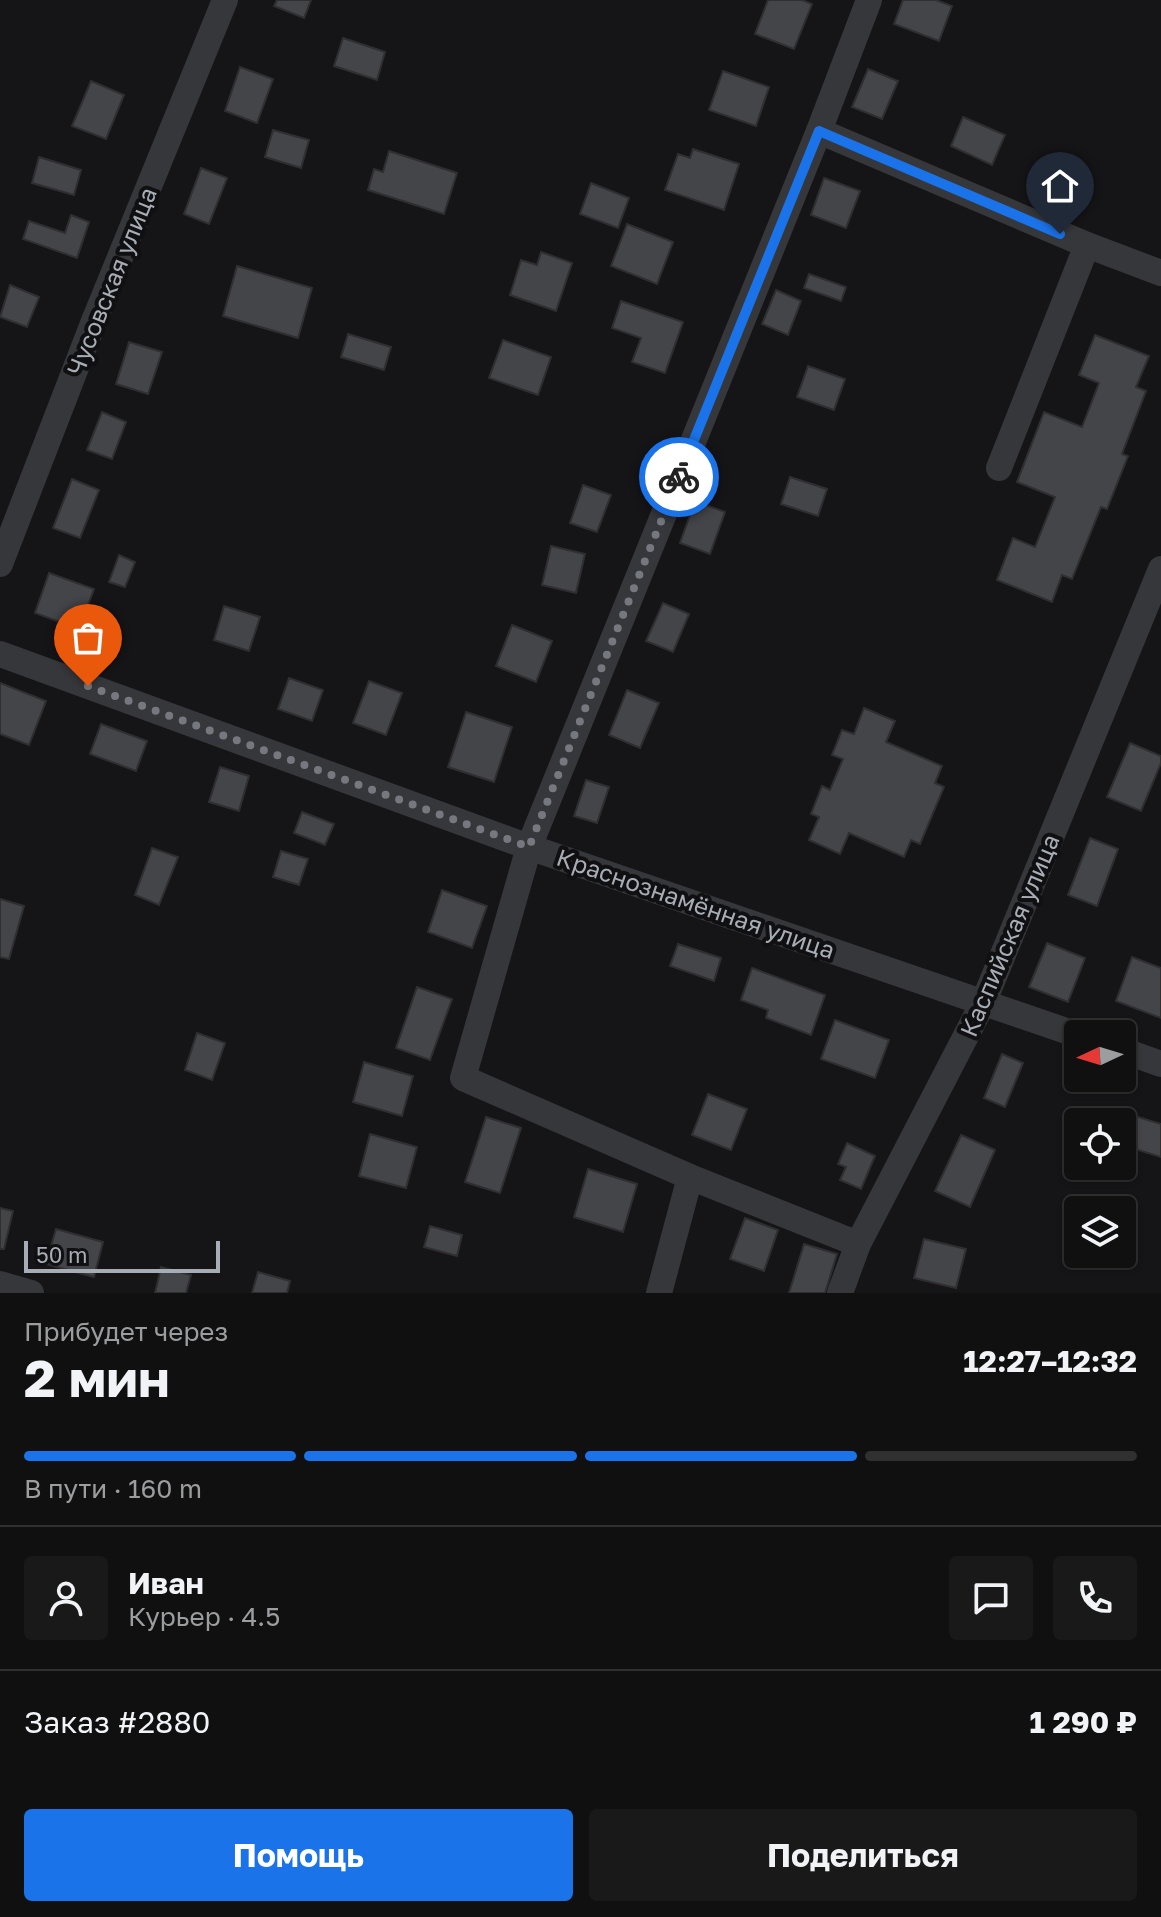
<!DOCTYPE html>
<html lang="ru">
<head>
<meta charset="utf-8">
<style>
	:root { --surface:#101011; --page:#19191a; --text:#f1f3f6; --muted:#9c9d9f; --line:#303031; --accent:#1a73e8 }
	body { margin:0; font-family:"Golos Text",sans-serif; background:var(--page); color:var(--text); height:100vh; display:flex; flex-direction:column; font-size:30px; white-space:nowrap }
	* { box-sizing:border-box; margin:0 }
	p { font-size:26px; color:var(--muted) }
	.icon { flex:none; width:44px; height:44px; fill:none; stroke:currentColor; stroke-width:2; stroke-linecap:round; stroke-linejoin:round }
	.map { position:relative; height:1293px; overflow:hidden }
	.side { display:flex; flex-direction:column; background:var(--surface); flex:1 }
	.side>* { flex:none }
	.needle { width:52px; rotate:266deg }
	.fabs { position:absolute; left:1064px; top:1020px; display:grid; gap:16px }
	.fabs a { display:grid; place-items:center; width:72px; height:72px; border-radius:8px; background:var(--surface); box-shadow:0 2px 6px #0004,0 0 0 2px var(--line); font-size:40px }
	.scale { position:absolute; left:24px; bottom:20px; width:196px; box-sizing:border-box; padding-left:8px; border:4px solid #a8adb5; border-top:0; font-size:22px; line-height:28px; white-space:nowrap; color:#a8adb5; -webkit-text-stroke:6px #101012; paint-order:stroke }
	.pin { position:absolute; display:grid; place-items:center; width:68px; height:68px; color:#fff; margin:-82px -34px; border-radius:50% 50% 50% 0; rotate:-45deg; box-shadow:0 0 8px #0007 }
	.pin .icon { rotate:45deg }
	.courier { position:absolute; display:grid; place-items:center; width:80px; height:80px; margin:-40px; border:6px solid #1a73e8; border-radius:50%; background:#fff; color:#222; box-shadow:0 2px 10px #0007 }
	.head em { font-style:normal; font-weight:700 }
	.head div { display:flex; flex-direction:column-reverse }
	.head { display:flex; align-items:center; justify-content:space-between; height:136px; padding:0 24px }
	h1 { font-size:52px; font-weight:700; line-height:60px }
	.bar { display:grid; grid-template-columns:repeat(4,1fr); gap:12px 8px; align-content:center; height:96px; padding:0 24px }
	.bar i { height:10px; border-radius:6px; background:var(--line) }
	.bar .selected { background:var(--accent) }
	.bar p { grid-column:span 4 }
	.line { display:flex; align-items:center; gap:20px; padding:0 24px; border-top:2px solid var(--line) }
	.line div { flex:1 }
	.round { display:grid; place-items:center; flex:none; width:84px; height:84px; border-radius:8px; background:var(--page) }
	.primary-button { display:flex; gap:16px; margin-top:auto; padding:16px 24px }
	.primary-button a { flex:1; height:92px; border-radius:8px; background:var(--accent); color:#fff; font-size:32px; font-weight:700; line-height:92px; text-align:center }
	.primary-button a+a { background:var(--page); color:var(--text) }
	.map>svg:first-child { display:block }
	.building { fill:#444549; stroke:#2f2f32; stroke-width:2 }
	.lines { fill:none; stroke-linecap:round; stroke-linejoin:round }
	.minor { stroke:#36373b; stroke-width:26 }
	.done { stroke:#75787e; stroke-width:8; stroke-dasharray:0 14.4 }
	.route { stroke:#1a73e8; stroke-width:10 }
	.labels { text-anchor:middle; dominant-baseline:central; stroke-width:8; stroke-linejoin:round; paint-order:stroke }
	.street-label { font-size:24px; fill:#a8adb5; stroke:#101012 }
</style>
</head>
<body>
<div class="map">
<svg width="1161" height="1293" viewBox="0 0 1161 1293">
	<rect width="100%" height="100%" fill="#151517"/>
	<g class="building">
		<path d="M 277,0 L 311,0 L 304,18 L 274,6 Z"/>
		<path d="M 768,0 L 802,0 L 812,4 L 794,49 L 755,34 Z"/>
		<path d="M 903,0 L 936,0 L 952,6 L 939,41 L 894,24 Z"/>
		<path d="M 343,38 L 385,52 L 377,80 L 334,66 Z"/>
		<path d="M 240,67 L 273,79 L 257,123 L 225,111 Z"/>
		<path d="M 868,69 L 898,81 L 882,119 L 852,107 Z"/>
		<path d="M 723,71 L 769,87 L 756,126 L 709,110 Z"/>
		<path d="M 91,81 L 124,95 L 106,139 L 72,126 Z"/>
		<path d="M 963,117 L 1005,135 L 992,165 L 951,146 Z"/>
		<path d="M 273,130 L 309,140 L 301,168 L 265,157 Z"/>
		<path d="M 693,149 L 739,164 L 724,210 L 665,190 L 678,154 L 690,158 Z"/>
		<path d="M 389,151 L 457,173 L 444,214 L 368,190 L 374,169 L 383,172 Z"/>
		<path d="M 39,157 L 81,170 L 74,195 L 32,183 Z"/>
		<path d="M 201,168 L 227,178 L 209,224 L 184,214 Z"/>
		<path d="M 824,178 L 860,191 L 846,228 L 811,215 Z"/>
		<path d="M 591,183 L 629,198 L 618,228 L 580,214 Z"/>
		<path d="M 71,215 L 89,222 L 77,258 L 23,239 L 29,221 L 65,233 Z"/>
		<path d="M 627,224 L 673,242 L 657,284 L 611,266 Z"/>
		<path d="M 541,252 L 572,263 L 556,311 L 510,295 L 521,260 L 537,265 Z"/>
		<path d="M 237,266 L 312,288 L 298,338 L 223,316 Z"/>
		<path d="M 809,274 L 846,287 L 841,301 L 804,288 Z"/>
		<path d="M 10,285 L 39,297 L 27,327 L 0,317 Z"/>
		<path d="M 776,290 L 801,301 L 788,335 L 762,324 Z"/>
		<path d="M 621,301 L 683,322 L 665,373 L 632,362 L 641,338 L 612,328 Z"/>
		<path d="M 348,334 L 391,347 L 384,370 L 341,357 Z"/>
		<path d="M 1095,335 L 1149,356 L 1136,387 L 1146,391 L 1122,454 L 1128,456 L 1107,509 L 1101,507 L 1072,579 L 1062,575 L 1052,602 L 997,580 L 1013,538 L 1035,547 L 1055,497 L 1017,482 L 1044,412 L 1082,427 L 1099,383 L 1079,375 Z"/>
		<path d="M 503,340 L 551,357 L 538,395 L 489,378 Z"/>
		<path d="M 129,342 L 162,352 L 148,394 L 116,384 Z"/>
		<path d="M 808,366 L 845,379 L 834,410 L 797,397 Z"/>
		<path d="M 102,412 L 126,422 L 112,459 L 87,450 Z"/>
		<path d="M 790,477 L 827,489 L 818,516 L 781,504 Z"/>
		<path d="M 72,479 L 99,490 L 80,538 L 53,528 Z"/>
		<path d="M 583,485 L 611,495 L 597,532 L 570,523 Z"/>
		<path d="M 695,501 L 725,512 L 710,554 L 680,543 Z"/>
		<path d="M 551,546 L 585,554 L 576,593 L 542,585 Z"/>
		<path d="M 119,555 L 135,562 L 125,587 L 109,582 Z"/>
		<path d="M 49,573 L 94,589 L 79,629 L 35,613 Z"/>
		<path d="M 663,603 L 689,614 L 673,652 L 646,641 Z"/>
		<path d="M 224,606 L 260,617 L 249,651 L 214,640 Z"/>
		<path d="M 512,625 L 552,641 L 536,682 L 496,666 Z"/>
		<path d="M 289,678 L 323,690 L 312,721 L 278,709 Z"/>
		<path d="M 369,681 L 402,693 L 386,735 L 353,723 Z"/>
		<path d="M 0,683 L 46,701 L 29,745 L 0,734 Z"/>
		<path d="M 627,690 L 659,703 L 640,748 L 609,735 Z"/>
		<path d="M 864,708 L 895,721 L 886,742 L 942,766 L 935,783 L 944,787 L 920,844 L 911,840 L 904,857 L 849,833 L 840,854 L 809,840 L 819,817 L 811,814 L 822,786 L 830,790 L 843,759 L 832,755 L 842,730 L 854,734 Z"/>
		<path d="M 466,712 L 512,727 L 494,782 L 448,767 Z"/>
		<path d="M 101,724 L 147,741 L 136,771 L 90,754 Z"/>
		<path d="M 1130,743 L 1161,756 L 1161,763 L 1141,811 L 1107,797 Z"/>
		<path d="M 220,767 L 249,776 L 239,811 L 209,802 Z"/>
		<path d="M 586,780 L 609,787 L 597,823 L 574,816 Z"/>
		<path d="M 302,812 L 334,824 L 325,845 L 294,833 Z"/>
		<path d="M 1090,838 L 1118,849 L 1097,906 L 1068,895 Z"/>
		<path d="M 152,848 L 178,857 L 159,905 L 135,895 Z"/>
		<path d="M 281,851 L 308,859 L 299,885 L 273,877 Z"/>
		<path d="M 442,890 L 487,906 L 472,948 L 428,932 Z"/>
		<path d="M 0,899 L 24,906 L 9,959 L 0,957 Z"/>
		<path d="M 1047,943 L 1085,958 L 1068,1002 L 1029,987 Z"/>
		<path d="M 678,944 L 721,958 L 714,981 L 670,966 Z"/>
		<path d="M 1132,957 L 1161,968 L 1161,1018 L 1116,1001 Z"/>
		<path d="M 752,968 L 825,995 L 811,1035 L 766,1018 L 768,1010 L 741,1000 Z"/>
		<path d="M 417,987 L 452,999 L 430,1060 L 396,1048 Z"/>
		<path d="M 835,1020 L 889,1040 L 875,1078 L 821,1059 Z"/>
		<path d="M 197,1033 L 225,1043 L 212,1080 L 185,1070 Z"/>
		<path d="M 1002,1054 L 1023,1063 L 1005,1107 L 984,1098 Z"/>
		<path d="M 364,1062 L 413,1076 L 402,1116 L 353,1102 Z"/>
		<path d="M 708,1094 L 747,1109 L 731,1150 L 692,1135 Z"/>
		<path d="M 1128,1114 L 1161,1124 L 1161,1157 L 1122,1145 L 1122,1134 Z"/>
		<path d="M 486,1117 L 521,1128 L 500,1193 L 465,1182 Z"/>
		<path d="M 370,1134 L 417,1147 L 406,1188 L 359,1176 Z"/>
		<path d="M 961,1135 L 995,1150 L 970,1207 L 935,1191 Z"/>
		<path d="M 847,1143 L 875,1156 L 861,1189 L 840,1180 L 846,1167 L 838,1164 Z"/>
		<path d="M 588,1169 L 637,1184 L 623,1232 L 574,1217 Z"/>
		<path d="M 0,1208 L 13,1211 L 4,1249 L 0,1249 Z"/>
		<path d="M 745,1218 L 778,1230 L 764,1271 L 730,1259 Z"/>
		<path d="M 430,1226 L 462,1235 L 457,1256 L 424,1247 Z"/>
		<path d="M 56,1229 L 103,1242 L 94,1277 L 46,1264 Z"/>
		<path d="M 924,1239 L 966,1249 L 956,1288 L 914,1278 Z"/>
		<path d="M 804,1244 L 837,1254 L 825,1293 L 789,1293 Z"/>
		<path d="M 161,1267 L 191,1275 L 186,1293 L 155,1293 Z"/>
		<path d="M 258,1272 L 290,1281 L 287,1293 L 252,1293 Z"/>
	</g>
	<g class="lines">
		<g class="minor">
			<path d="M 819,131 L 1087,245 L 1161,273"/>
			<path d="M 999,468 L 1087,245"/>
			<path d="M 0,564 L 94,321 L 225,0"/>
			<path d="M 0,654 L 529,847 L 1078,1035"/>
			<path d="M 1122,1050 L 1161,1064"/>
			<path d="M 858,1244 L 690,1177 L 463,1078 L 529,847 L 819,131 L 869,0"/>
			<path d="M 0,1284 L 31,1293"/>
			<path d="M 659,1293 L 690,1177"/>
			<path d="M 840,1293 L 858,1244 L 984,1001 L 1161,569"/>
		</g>
	</g>
	<g class="lines">
		<path class="done" d="M 88,686 L 529,847 L 679,477"/>
		<path class="route" d="M 679,477 L 819,131 L 1060,234"/>
	</g>
	<g class="labels">
		<g class="street-label">
			<text transform="translate(111 281) rotate(-68)">Чусовская улица</text>
			<text transform="translate(696 903) rotate(19)">Краснознамённая улица</text>
			<text transform="translate(1009 935) rotate(-67)">Каспийская улица</text>
		</g>
	</g>
</svg>
<div class="fabs">
<a><svg class="needle" viewBox="-14 -14 28 28"><path d="M0-13l5 13h-10z" fill="#e53935"/><path d="M0 13l5-13h-10z" fill="#9c9d9f"/></svg></a>
<a><svg class="icon" aria-label="locate" viewBox="0 0 24 24"><circle cx="12" cy="12" r="6"/><path d="M12 2v4M12 18v4M2 12h4M18 12h4"/></svg></a>
<a><svg class="icon" aria-label="layers" viewBox="0 0 24 24"><path d="M12 4l9 5-9 5-9-5zM3 14l9 5 9-5"/></svg></a>
</div>
<div class="scale">50 m</div>
<div class="pin" style="left:88px;top:686px;background:#ea580c"><svg class="icon" aria-label="bag" viewBox="0 0 24 24"><path d="M5 8h14l-1 12H6zM9 8a3 3 0 0 1 6 0"/></svg></div>
<div class="pin" style="left:1060px;top:234px;background:#1f2937"><svg class="icon" aria-label="home" viewBox="0 0 24 24"><path d="M3 11l9-7 9 7M6 9v11h12V9"/></svg></div>
<div class="courier" style="left:679px;top:477px"><svg class="icon" aria-label="bike" viewBox="0 0 24 24"><circle cx="6" cy="16" r="4"/><circle cx="18" cy="16" r="4"/><path d="M6 16l4-8h5l3 8M10 8l3 8H6M13 5h3"/></svg></div>
</div>
<section class="side">
<div class="head"><div><h1>2 мин</h1><p>Прибудет через</p></div><em>12:27–12:32</em></div>
<div class="bar"><i class="selected"></i><i class="selected"></i><i class="selected"></i><i></i><p>В пути · 160 m</p></div>
<div class="line" style="height:144px"><a class="round"><svg class="icon" aria-label="person" viewBox="0 0 24 24"><circle cx="12" cy="8" r="4"/><path d="M4 21q1-7 8-7t8 7"/></svg></a><div><b>Иван</b><p>Курьер · 4.5</p></div><a class="round"><svg class="icon" aria-label="chat" viewBox="0 0 24 24"><path d="M4 5h16v11H9l-5 4z"/></svg></a><a class="round"><svg class="icon" aria-label="phone" viewBox="0 0 24 24"><path d="M5 4h4l2 5-3 2q2 4 5 5l2-3 5 2v4C11 20 4 13 5 4z"/></svg></a></div>
<div class="line" style="height:104px"><div>Заказ #2880</div><b>1 290 ₽</b></div>
<div class="primary-button"><a>Помощь</a><a>Поделиться</a></div>
</section>
</body>
</html>
